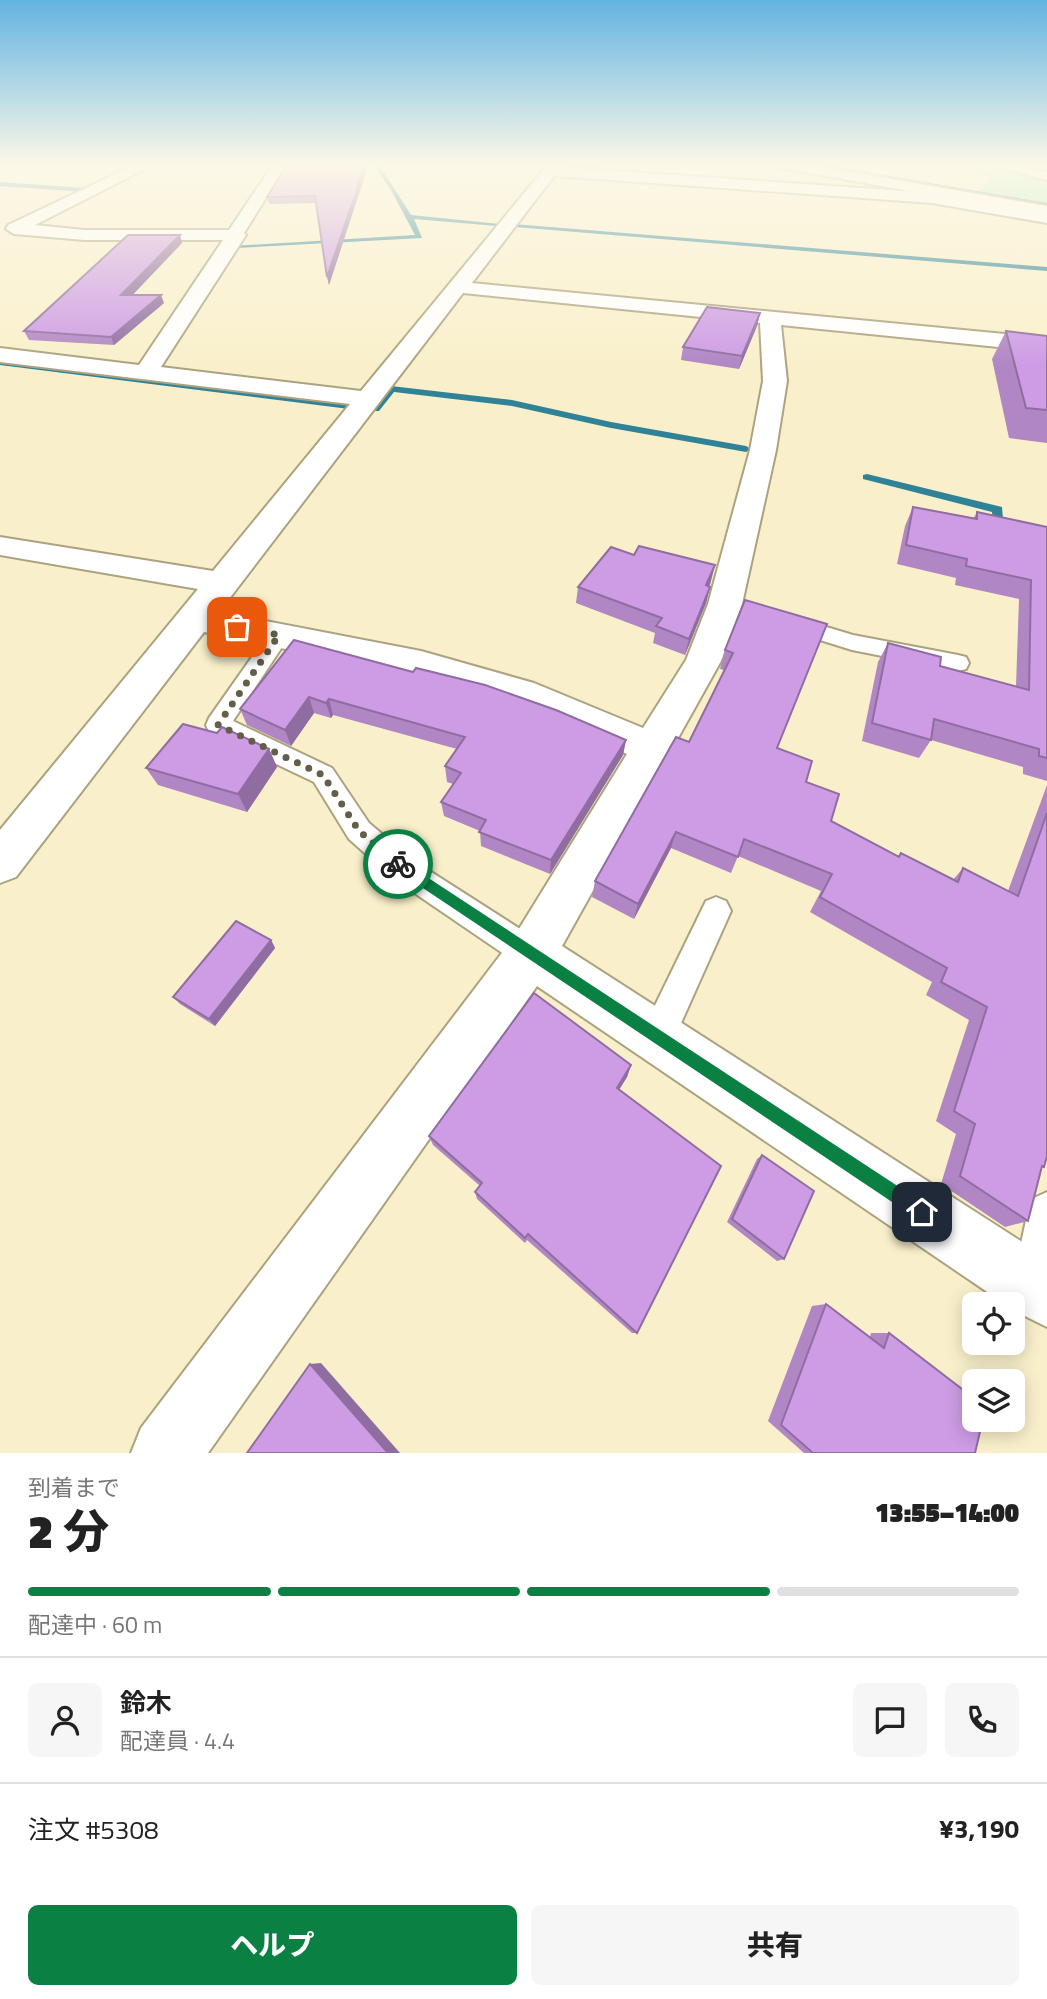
<!DOCTYPE html>
<html lang="ja">
<head>
<meta charset="utf-8">
<style>
	:root { --surface:#fff; --page:#f6f6f6; --text:#222; --muted:#767676; --line:#e0e0e0; --accent:#0b8043 }
	body { margin:0; font-family:"Titillium Web","Noto Sans JP",sans-serif; background:var(--page); color:var(--text); height:100vh; display:flex; flex-direction:column; font-size:26px; white-space:nowrap }
	* { box-sizing:border-box; margin:0 }
	p { font-size:23px; color:var(--muted) }
	.icon { flex:none; width:38px; height:38px; fill:none; stroke:currentColor; stroke-width:2; stroke-linecap:round; stroke-linejoin:round }
	.map { position:relative; height:1453px; overflow:hidden }
	.side { display:flex; flex-direction:column; background:var(--surface); flex:1 }
	.side>* { flex:none }
	.buttons { position:absolute; left:962px; top:1292px; display:grid; gap:14px }
	.buttons a { display:grid; place-items:center; width:63px; height:63px; border-radius:10px; background:var(--surface); box-shadow:0 4px 18px #0003; font-size:35px }
	.pin { position:absolute; display:grid; place-items:center; width:60px; height:60px; color:#fff; margin:-30px; border-radius:14px; box-shadow:0 4px 10px #0006 }
	.courier { position:absolute; display:grid; place-items:center; width:70px; height:70px; margin:-35px; border:5px solid #0b8043; border-radius:50%; background:#fff; color:#222; box-shadow:0 2px 9px #0007 }
	.headline em { font-style:normal; font-weight:800 }
	.headline div { display:flex; flex-direction:column-reverse }
	.headline { display:flex; align-items:center; justify-content:space-between; height:119px; padding:0 28px }
	h1 { font-size:46px; font-weight:800; line-height:52px }
	.bar { display:grid; grid-template-columns:repeat(4,1fr); gap:10px 7px; align-content:center; height:84px; padding:0 28px }
	.bar i { height:9px; border-radius:5px; background:var(--line) }
	.bar .selected { background:var(--accent) }
	.bar p { grid-column:span 4 }
	.line { display:flex; align-items:center; gap:18px; padding:0 28px; border-top:2px solid var(--line) }
	.line div { flex:1 }
	.round { display:grid; place-items:center; flex:none; width:74px; height:74px; border-radius:10px; background:var(--page) }
	.primary-button { display:flex; gap:14px; margin-top:auto; padding:14px 28px }
	.primary-button a { flex:1; height:80px; border-radius:10px; background:var(--accent); color:#fff; font-size:28px; font-weight:800; line-height:80px; text-align:center }
	.primary-button a+a { background:var(--page); color:var(--text) }
	.map>svg:first-child { display:block }
	.green { fill:#a3efc4 }
	.lines { fill:none; stroke-linecap:round; stroke-linejoin:round }
	.stream { fill:#308297; fill-rule:evenodd }
	.service-casing { stroke:#aba27f; stroke-width:4 }
	.minor-casing { stroke:#aba27f; stroke-width:4 }
	.tertiary-casing { stroke:#aba27f; stroke-width:4 }
	.service { fill:#fff; fill-rule:evenodd }
	.minor { fill:#fff; fill-rule:evenodd }
	.tertiary { fill:#fff; fill-rule:evenodd }
	.wall { fill:#b086c5 }
	.shaded-wall { fill:#906da0 }
	.building { fill:#cd9ce5; stroke:#906da0; stroke-width:2 }
	.route { fill:#0b8043 }
	.done { stroke:#635d49; stroke-width:7; stroke-dasharray:0 12.6 }
</style>
</head>
<body>
<div class="map">
<svg width="1047" height="1453" viewBox="0 0 1047 1453">
	<rect width="100%" height="100%" fill="#f9f0cb"/>
	<path class="green" d="M 933,163 L 992,163 L 1047,178 L 1047,203 L 979,191 L 995,177 Z"/>
	<g class="lines">
		<g class="stream">
			<path d="M 372,163 L 378,163 L 411,215 L 500,224 L 497,226 L 414,219 L 422,238 L 236,248 L 232,246 L 415,235 L 391,190 Z"/>
			<path d="M 803,163 L 814,163 L 1047,203 L 1047,207 Z"/>
			<path d="M 0,182 L 85,188 L 88,190 L 85,192 L 0,186 Z"/>
			<path d="M 513,224 L 1047,267 L 1047,271 L 515,227 Z"/>
			<path d="M 0,359 L 349,403 L 354,406 L 349,409 L 0,365 Z"/>
			<path d="M 391,386 L 512,400 L 611,422 L 746,446 L 751,449 L 746,452 L 611,428 L 512,406 L 394,392 L 379,411 L 371,411 L 371,407 Z"/>
			<path d="M 867,474 L 1002,507 L 1003,519 L 1047,530 L 1047,538 L 993,524 L 992,512 L 863,479 L 863,475 Z"/>
		</g>
		<defs>
			<g id="service">
				<path d="M 793,617 L 853,635 L 958,655 L 966,657 L 969,663 L 966,669 L 958,671 L 852,650 L 785,629 L 782,624 L 785,619 Z"/>
				<path d="M 279,627 L 287,630 L 290,635 L 233,721 L 332,768 L 369,823 L 414,861 L 542,943 L 546,954 L 542,965 L 531,969 L 520,965 L 394,879 L 349,839 L 314,782 L 209,732 L 206,725 L 209,718 L 271,630 Z"/>
				<path d="M 716,897 L 726,901 L 731,911 L 669,1050 L 657,1055 L 645,1050 L 640,1038 L 645,1026 L 706,901 Z"/>
				<path d="M 1047,1192 L 1047,1297 L 1032,1305 L 1018,1299 L 1012,1285 L 1028,1211 L 1034,1198 Z"/>
			</g>
			<g id="minor">
				<path d="M 139,163 L 157,163 L 35,225 L 84,230 L 229,230 L 274,163 L 288,163 L 244,233 L 246,235 L 161,367 L 361,391 L 549,163 L 563,163 L 560,167 L 932,193 L 1047,213 L 1047,223 L 932,203 L 554,176 L 472,283 L 1047,338 L 1047,352 L 781,325 L 787,381 L 776,450 L 742,604 L 721,661 L 562,946 L 1047,1258 L 1047,1327 L 1013,1310 L 1013,1304 L 1005,1304 L 537,986 L 208,1453 L 131,1453 L 141,1428 L 514,937 L 627,754 L 509,703 L 420,677 L 204,632 L 16,877 L 0,883 L 0,830 L 198,589 L 0,555 L 0,537 L 213,571 L 350,404 L 0,362 L 0,348 L 139,365 L 223,240 L 84,240 L 14,234 L 6,229 L 8,225 ZM 463,293 L 760,323 L 763,381 L 750,450 L 708,604 L 686,660 L 643,728 L 534,683 L 421,651 L 219,612 Z"/>
				<path d="M 990,163 L 1012,163 L 1047,172 L 1047,180 L 992,166 Z"/>
			</g>
			<path id="tertiary" d="M 769,163 L 798,163 L 1047,206 L 1047,216 L 776,167 Z"/>
		</defs>
		<use href="#service" class="service-casing"/>
		<use href="#minor" class="minor-casing"/>
		<use href="#tertiary" class="tertiary-casing"/>
		<use href="#service" class="service"/>
		<use href="#minor" class="minor"/>
		<use href="#tertiary" class="tertiary"/>
	</g>
	<g class="wall">
		<path d="M 369,163 L 329,285 L 316,203 L 269,204 L 267,197 Z"/>
		<path d="M 564,163 L 606,163 L 604,167 L 565,165 Z"/>
		<path d="M 182,243 L 132,295 L 164,303 L 114,345 L 29,340 L 24,331 Z"/>
		<path d="M 760,313 L 757,326 L 739,369 L 681,360 L 683,347 Z"/>
		<path d="M 1006,331 L 1047,336 L 1047,443 L 1009,438 L 992,359 Z"/>
		<path d="M 913,507 L 973,519 L 977,512 L 1047,527 L 1047,781 L 1023,774 L 1023,767 L 931,740 L 919,758 L 862,741 L 878,662 L 888,643 L 940,666 L 1016,686 L 1019,599 L 955,585 L 956,578 L 897,564 L 905,526 Z"/>
		<path d="M 711,581 L 706,603 L 685,655 L 653,643 L 655,633 L 576,603 L 578,587 Z"/>
		<path d="M 745,600 L 777,748 L 806,782 L 831,821 L 898,856 L 901,853 L 953,880 L 963,868 L 1008,891 L 1047,785 L 1047,1156 L 1044,1167 L 1042,1168 L 1028,1221 L 1005,1227 L 941,1184 L 956,1134 L 936,1121 L 969,1020 L 926,995 L 932,982 L 810,912 L 821,891 L 738,856 L 731,873 L 671,848 L 634,919 L 592,897 L 595,881 L 689,742 L 724,670 L 720,669 L 725,650 Z"/>
		<path d="M 294,640 L 626,740 L 623,755 L 550,874 L 481,846 L 480,831 L 444,816 L 441,802 L 453,784 L 447,782 L 445,766 L 457,749 L 333,715 L 331,718 L 314,713 L 291,746 L 247,725 L 240,709 Z"/>
		<path d="M 269,749 L 277,767 L 247,812 L 158,785 L 146,768 Z"/>
		<path d="M 271,940 L 275,948 L 215,1026 L 180,1004 L 173,997 Z"/>
		<path d="M 631,1065 L 627,1077 L 619,1090 L 637,1333 L 632,1333 L 527,1240 L 525,1243 L 477,1199 L 475,1192 L 480,1186 L 433,1145 L 429,1136 Z"/>
		<path d="M 762,1155 L 784,1259 L 777,1261 L 727,1222 L 757,1159 Z"/>
		<path d="M 826,1304 L 870,1337 L 871,1333 L 889,1333 L 975,1453 L 804,1453 L 768,1421 L 812,1306 Z"/>
	</g>
	<g class="shaded-wall">
		<path d="M 366,163 L 369,163 L 329,285 L 327,277 Z"/>
		<path d="M 180,235 L 182,243 L 125,303 L 121,295 Z"/>
		<path d="M 161,295 L 164,303 L 114,345 L 111,337 Z"/>
		<path d="M 760,313 L 757,326 L 739,369 L 742,356 Z"/>
		<path d="M 715,565 L 711,581 L 702,601 L 706,585 Z"/>
		<path d="M 710,587 L 706,603 L 685,655 L 689,639 Z"/>
		<path d="M 309,697 L 314,713 L 291,746 L 285,730 Z"/>
		<path d="M 329,699 L 333,715 L 331,718 L 326,703 Z"/>
		<path d="M 626,740 L 623,755 L 550,874 L 551,860 Z"/>
		<path d="M 269,749 L 277,767 L 247,812 L 238,794 Z"/>
		<path d="M 676,832 L 671,848 L 634,919 L 638,904 Z"/>
		<path d="M 271,940 L 275,948 L 215,1026 L 209,1019 Z"/>
		<path d="M 631,1065 L 627,1077 L 613,1099 L 617,1088 Z"/>
		<path d="M 321,1363 L 400,1453 L 388,1453 L 310,1364 Z"/>
	</g>
	<g class="building">
		<path d="M 288,163 L 366,163 L 327,277 L 315,196 L 267,197 Z"/>
		<path d="M 128,235 L 180,235 L 121,295 L 161,295 L 111,337 L 24,331 Z"/>
		<path d="M 707,307 L 760,313 L 742,356 L 683,347 Z"/>
		<path d="M 1006,331 L 1047,336 L 1047,410 L 1026,408 Z"/>
		<path d="M 913,507 L 977,519 L 977,512 L 1047,527 L 1047,758 L 1039,756 L 1039,749 L 934,719 L 931,740 L 872,723 L 888,643 L 941,657 L 940,666 L 1029,690 L 1031,580 L 966,566 L 967,559 L 906,545 Z"/>
		<path d="M 639,546 L 715,565 L 706,585 L 710,587 L 689,639 L 656,626 L 662,618 L 578,587 L 611,547 L 634,555 Z"/>
		<path d="M 745,600 L 827,624 L 777,748 L 812,761 L 806,782 L 839,794 L 831,821 L 899,857 L 901,853 L 958,882 L 963,868 L 1018,896 L 1047,813 L 1047,1156 L 1044,1167 L 1042,1166 L 1028,1221 L 960,1176 L 975,1124 L 954,1111 L 987,1007 L 941,982 L 947,968 L 820,897 L 832,874 L 744,839 L 738,857 L 676,832 L 638,904 L 595,881 L 676,737 L 689,742 L 733,653 L 725,650 Z"/>
		<path d="M 294,640 L 413,672 L 416,668 L 485,685 L 556,710 L 626,740 L 551,860 L 479,832 L 486,820 L 441,802 L 461,773 L 445,766 L 465,737 L 329,699 L 326,703 L 309,697 L 285,730 L 240,709 Z"/>
		<path d="M 183,724 L 217,733 L 222,727 L 269,749 L 238,794 L 146,768 Z"/>
		<path d="M 236,921 L 271,940 L 209,1019 L 173,997 Z"/>
		<path d="M 534,993 L 631,1065 L 617,1088 L 721,1166 L 637,1333 L 528,1234 L 525,1238 L 475,1192 L 482,1183 L 429,1136 Z"/>
		<path d="M 762,1155 L 814,1191 L 784,1259 L 732,1219 Z"/>
		<path d="M 826,1304 L 884,1348 L 889,1333 L 975,1399 L 975,1419 L 983,1419 L 975,1453 L 813,1453 L 781,1425 Z"/>
		<path d="M 310,1364 L 388,1453 L 247,1453 Z"/>
	</g>
	<linearGradient id="sky" x2="0" y2="1"><stop stop-color="#63b4e1"/><stop offset="0.45" stop-color="#fcf8e8"/><stop offset="1" stop-color="#fcf8e8" stop-opacity="0"/></linearGradient>
	<rect width="1047" height="366" fill="url(#sky)"/>
	<path class="route" d="M 398,858 L 928,1206 L 931,1212 L 928,1218 L 922,1221 L 916,1218 L 393,868 L 391,864 Z"/>
	<g class="lines">
		<path class="done" d="M 237,627 L 279,635 L 218,725 L 323,775 L 359,831 L 398,864"/>
	</g>
</svg>
<div class="buttons">
<a><svg class="icon" aria-label="locate" viewBox="0 0 24 24"><circle cx="12" cy="12" r="6"/><path d="M12 2v4M12 18v4M2 12h4M18 12h4"/></svg></a>
<a><svg class="icon" aria-label="layers" viewBox="0 0 24 24"><path d="M12 4l9 5-9 5-9-5zM3 14l9 5 9-5"/></svg></a>
</div>
<div class="pin" style="left:237px;top:627px;background:#ea580c"><svg class="icon" aria-label="bag" viewBox="0 0 24 24"><path d="M5 8h14l-1 12H6zM9 8a3 3 0 0 1 6 0"/></svg></div>
<div class="pin" style="left:922px;top:1212px;background:#1f2937"><svg class="icon" aria-label="home" viewBox="0 0 24 24"><path d="M3 11l9-7 9 7M6 9v11h12V9"/></svg></div>
<div class="courier" style="left:398px;top:864px"><svg class="icon" aria-label="bike" viewBox="0 0 24 24"><circle cx="6" cy="16" r="4"/><circle cx="18" cy="16" r="4"/><path d="M6 16l4-8h5l3 8M10 8l3 8H6M13 5h3"/></svg></div>
</div>
<section class="side">
<div class="headline"><div><h1>2 分</h1><p>到着まで</p></div><em>13:55–14:00</em></div>
<div class="bar"><i class="selected"></i><i class="selected"></i><i class="selected"></i><i></i><p>配達中 · 60 m</p></div>
<div class="line" style="height:126px"><a class="round"><svg class="icon" aria-label="person" viewBox="0 0 24 24"><circle cx="12" cy="8" r="4"/><path d="M4 21q1-7 8-7t8 7"/></svg></a><div><b>鈴木</b><p>配達員 · 4.4</p></div><a class="round"><svg class="icon" aria-label="chat" viewBox="0 0 24 24"><path d="M4 5h16v11H9l-5 4z"/></svg></a><a class="round"><svg class="icon" aria-label="phone" viewBox="0 0 24 24"><path d="M5 4h4l2 5-3 2q2 4 5 5l2-3 5 2v4C11 20 4 13 5 4z"/></svg></a></div>
<div class="line" style="height:91px"><div>注文 #5308</div><b>¥3,190</b></div>
<div class="primary-button"><a>ヘルプ</a><a>共有</a></div>
</section>
</body>
</html>
